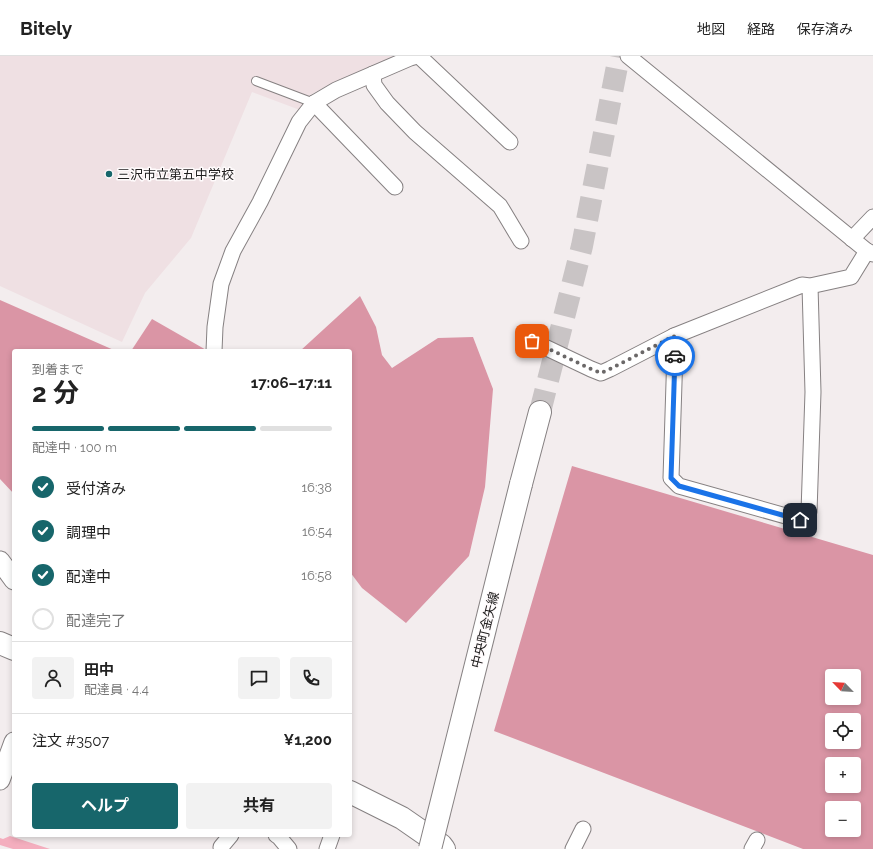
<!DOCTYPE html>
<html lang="ja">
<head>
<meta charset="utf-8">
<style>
	:root { --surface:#fff; --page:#f2f2f2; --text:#222; --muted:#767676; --line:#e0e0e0; --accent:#17666b }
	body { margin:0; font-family:Raleway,"Noto Sans JP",sans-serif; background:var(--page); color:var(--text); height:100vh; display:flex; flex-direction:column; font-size:15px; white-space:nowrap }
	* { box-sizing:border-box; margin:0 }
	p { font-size:13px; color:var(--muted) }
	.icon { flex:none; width:22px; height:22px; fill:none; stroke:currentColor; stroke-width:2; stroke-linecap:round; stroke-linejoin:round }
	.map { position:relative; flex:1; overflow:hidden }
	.panel { position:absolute; left:12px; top:293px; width:340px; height:488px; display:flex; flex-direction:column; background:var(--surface); border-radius:4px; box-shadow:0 2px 6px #0003 }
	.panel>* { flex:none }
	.needle { width:26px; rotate:295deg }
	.fabs { position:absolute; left:825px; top:613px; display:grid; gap:8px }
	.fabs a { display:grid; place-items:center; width:36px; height:36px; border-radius:4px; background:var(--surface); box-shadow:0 2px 6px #0003; font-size:20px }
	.pin { position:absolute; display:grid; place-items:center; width:34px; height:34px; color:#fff; margin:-17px; border-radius:8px; box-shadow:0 2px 6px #0006 }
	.courier { position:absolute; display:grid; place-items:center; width:40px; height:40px; margin:-20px; border:3px solid #1a73e8; border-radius:50%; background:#fff; color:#222; box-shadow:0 1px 5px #0007 }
	.summary em { font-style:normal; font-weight:700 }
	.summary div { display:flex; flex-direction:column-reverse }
	.summary { display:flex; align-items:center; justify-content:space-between; height:68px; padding:0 20px }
	h1 { font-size:26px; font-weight:700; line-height:30px }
	.bar { display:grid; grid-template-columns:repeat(4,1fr); gap:6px 4px; align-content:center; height:48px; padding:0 20px }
	.bar i { height:5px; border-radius:3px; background:var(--line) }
	.bar .current { background:var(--accent) }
	.bar p { grid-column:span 4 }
	.line { display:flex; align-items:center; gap:10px; padding:0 20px; border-top:1px solid var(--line) }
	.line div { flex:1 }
	.round { display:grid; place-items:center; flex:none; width:42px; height:42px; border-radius:4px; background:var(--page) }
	ol { padding:0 20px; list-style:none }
	li { display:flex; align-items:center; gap:12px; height:44px }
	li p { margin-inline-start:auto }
	li .icon { padding:4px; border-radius:50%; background:var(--accent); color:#fff; stroke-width:4 }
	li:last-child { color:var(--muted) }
	li i { width:22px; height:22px; border:2px solid var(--line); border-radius:50% }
	.button { display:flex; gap:8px; margin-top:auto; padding:8px 20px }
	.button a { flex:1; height:46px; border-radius:4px; background:var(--accent); color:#fff; font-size:16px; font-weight:700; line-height:46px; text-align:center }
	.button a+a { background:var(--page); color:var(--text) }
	header { display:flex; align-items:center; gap:24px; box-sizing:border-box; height:56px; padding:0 20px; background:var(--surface); border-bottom:1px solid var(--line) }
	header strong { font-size:19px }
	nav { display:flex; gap:22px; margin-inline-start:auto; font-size:14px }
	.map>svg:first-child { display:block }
	.built { fill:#efe0e3 }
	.green { fill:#f4aebe }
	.forest { fill:#da95a5; fill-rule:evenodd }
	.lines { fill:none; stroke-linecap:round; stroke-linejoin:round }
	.primary-tunnel { stroke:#c9c4c5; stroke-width:22; stroke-dasharray:22 11; stroke-linecap:butt }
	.service-casing { stroke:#868182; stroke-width:10 }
	.minor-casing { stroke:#868182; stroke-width:17 }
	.tertiary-casing { stroke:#868182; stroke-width:21 }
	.primary-casing { stroke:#868182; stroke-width:24 }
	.service { stroke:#fff; stroke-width:8 }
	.minor { stroke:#fff; stroke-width:15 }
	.tertiary { stroke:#fff; stroke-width:19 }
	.primary { stroke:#fff; stroke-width:22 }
	.primary-bridge-casing { stroke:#868182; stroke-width:24; stroke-linecap:butt }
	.primary-bridge { stroke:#fff; stroke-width:22 }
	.done { stroke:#6b6868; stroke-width:4; stroke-dasharray:0 7.2 }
	.route { stroke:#1a73e8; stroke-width:5 }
	.poi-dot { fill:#17666b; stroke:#fffbfc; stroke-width:1.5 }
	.labels { text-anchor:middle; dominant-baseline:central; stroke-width:3; stroke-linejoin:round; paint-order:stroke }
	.poi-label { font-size:13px; fill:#222020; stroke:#fffbfc; text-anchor:start }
	.street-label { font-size:13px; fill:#222020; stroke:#fffbfc }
</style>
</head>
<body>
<header>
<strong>Bitely</strong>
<nav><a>地図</a><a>経路</a><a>保存済み</a></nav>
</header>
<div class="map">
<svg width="873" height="793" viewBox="0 0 873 793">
	<rect width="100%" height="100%" fill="#f3edee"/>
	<path class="built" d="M 0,0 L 394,0 L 387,7 L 325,31 L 310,39 L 300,54 L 252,36 L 191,182 L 145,237 L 122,286 L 0,230 Z"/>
	<path class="green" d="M 10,780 L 50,793 L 13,793 L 0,789 L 0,782 L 3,783 Z"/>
	<g class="forest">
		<path d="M 360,240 L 376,271 L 382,299 L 392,312 L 438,282 L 473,281 L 493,333 L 485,431 L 469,500 L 406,567 L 362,532 L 350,516 L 350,295 L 300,295 Z"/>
		<path d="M 0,244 L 116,295 L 14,295 L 14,438 L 0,423 Z"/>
		<path d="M 152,263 L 208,295 L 131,295 Z"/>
		<path d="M 572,410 L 873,499 L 873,793 L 803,793 L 494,675 ZM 832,620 L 854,620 L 854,642 L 832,642 ZM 832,664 L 854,664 L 854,686 L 832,686 ZM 832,708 L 854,708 L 854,730 L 832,730 ZM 832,752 L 854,752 L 854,774 L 832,774 Z"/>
	</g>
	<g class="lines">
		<path class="primary-tunnel" d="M 540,356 L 582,190 L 619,0"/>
		<defs>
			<path id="service" d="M 256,25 L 314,47"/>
			<g id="minor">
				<path d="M 419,0 L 510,86"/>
				<path d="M 628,0 L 867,195 L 873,198"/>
				<path d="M 373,18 L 374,29 L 387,47 L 415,76 L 500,150 L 521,185"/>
				<path d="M 314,47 L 395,131"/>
				<path d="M 852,183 L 873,161"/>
				<path d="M 810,230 L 802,229 L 674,280 L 675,295 L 671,422 L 679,430 L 800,464 L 809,456 L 813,336 L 810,230 L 851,221 L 867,195"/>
				<path d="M 532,285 L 591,313 L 601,317 L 610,313 L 674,280"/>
				<path d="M 214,295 L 215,271 L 221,228 L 233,195 L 260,146 L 299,66 L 314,47 L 336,34 L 410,2 L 417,0"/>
				<path d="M 276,779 L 279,781 L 289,793"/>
				<path d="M 221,791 L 231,779"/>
				<path d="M 327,793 L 332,779"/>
				<path d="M 573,793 L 583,773"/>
				<path d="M 752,793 L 757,784"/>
			</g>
			<g id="tertiary">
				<path d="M 0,505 L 14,524"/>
				<path d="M 0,724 L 14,686"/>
			</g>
			<g id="primary">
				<path d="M 521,428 L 540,356"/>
				<path d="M 0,587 L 14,593"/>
				<path d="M 350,736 L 402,762 L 441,789 L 444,793"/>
			</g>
		</defs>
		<use href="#service" class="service-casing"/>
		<use href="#minor" class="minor-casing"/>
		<use href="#tertiary" class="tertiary-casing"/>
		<use href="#primary" class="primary-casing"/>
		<use href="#service" class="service"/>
		<use href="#minor" class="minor"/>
		<use href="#tertiary" class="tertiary"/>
		<use href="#primary" class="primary"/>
		<defs>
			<path id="primary-bridge" d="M 430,793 L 521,428"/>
		</defs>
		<use href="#primary-bridge" class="primary-bridge-casing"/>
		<use href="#primary-bridge" class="primary-bridge"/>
	</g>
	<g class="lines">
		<path class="done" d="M 532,285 L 591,313 L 601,317 L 610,313 L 674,280 L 675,300"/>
		<path class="route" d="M 675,300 L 671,422 L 679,430 L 800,464"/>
	</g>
	<circle class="poi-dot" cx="109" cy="118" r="4"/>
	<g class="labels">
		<g class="poi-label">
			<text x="117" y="118">三沢市立第五中学校</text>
		</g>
		<g class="street-label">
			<text transform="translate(485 574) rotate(-76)">中央町金矢線</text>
		</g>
	</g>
</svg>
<div class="fabs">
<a><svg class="needle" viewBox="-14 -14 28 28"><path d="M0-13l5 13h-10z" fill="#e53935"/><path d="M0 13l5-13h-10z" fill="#767676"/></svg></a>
<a><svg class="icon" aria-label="locate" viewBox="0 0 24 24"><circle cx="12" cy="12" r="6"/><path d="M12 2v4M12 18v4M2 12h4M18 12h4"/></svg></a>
<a>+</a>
<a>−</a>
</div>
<div class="pin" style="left:532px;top:285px;background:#ea580c"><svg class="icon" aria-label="bag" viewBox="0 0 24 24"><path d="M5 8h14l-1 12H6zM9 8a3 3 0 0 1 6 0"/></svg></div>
<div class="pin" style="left:800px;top:464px;background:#1f2937"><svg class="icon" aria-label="home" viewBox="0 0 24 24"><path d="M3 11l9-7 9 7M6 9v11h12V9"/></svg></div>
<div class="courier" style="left:675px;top:300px"><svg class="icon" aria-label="car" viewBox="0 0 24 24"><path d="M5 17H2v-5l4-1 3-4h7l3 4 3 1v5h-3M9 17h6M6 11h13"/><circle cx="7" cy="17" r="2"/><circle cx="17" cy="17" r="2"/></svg></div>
<section class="panel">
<div class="summary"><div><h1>2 分</h1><p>到着まで</p></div><em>17:06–17:11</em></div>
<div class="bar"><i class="current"></i><i class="current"></i><i class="current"></i><i></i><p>配達中 · 100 m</p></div>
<ol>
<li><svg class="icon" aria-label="check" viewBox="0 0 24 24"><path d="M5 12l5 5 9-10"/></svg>受付済み<p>16:38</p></li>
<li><svg class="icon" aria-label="check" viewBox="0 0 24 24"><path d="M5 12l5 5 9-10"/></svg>調理中<p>16:54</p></li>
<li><svg class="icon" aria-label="check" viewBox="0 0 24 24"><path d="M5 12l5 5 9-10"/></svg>配達中<p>16:58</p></li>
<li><i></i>配達完了</li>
</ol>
<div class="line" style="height:72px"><a class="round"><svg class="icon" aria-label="person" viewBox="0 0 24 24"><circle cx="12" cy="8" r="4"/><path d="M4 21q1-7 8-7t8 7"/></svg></a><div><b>田中</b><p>配達員 · 4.4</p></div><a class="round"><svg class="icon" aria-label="chat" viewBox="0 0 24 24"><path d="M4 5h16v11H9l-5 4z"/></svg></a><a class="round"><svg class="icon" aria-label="phone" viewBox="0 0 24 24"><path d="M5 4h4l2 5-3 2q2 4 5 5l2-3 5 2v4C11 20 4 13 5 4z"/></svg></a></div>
<div class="line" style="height:52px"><div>注文 #3507</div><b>¥1,200</b></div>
<div class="button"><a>ヘルプ</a><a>共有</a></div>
</section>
</div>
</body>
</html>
